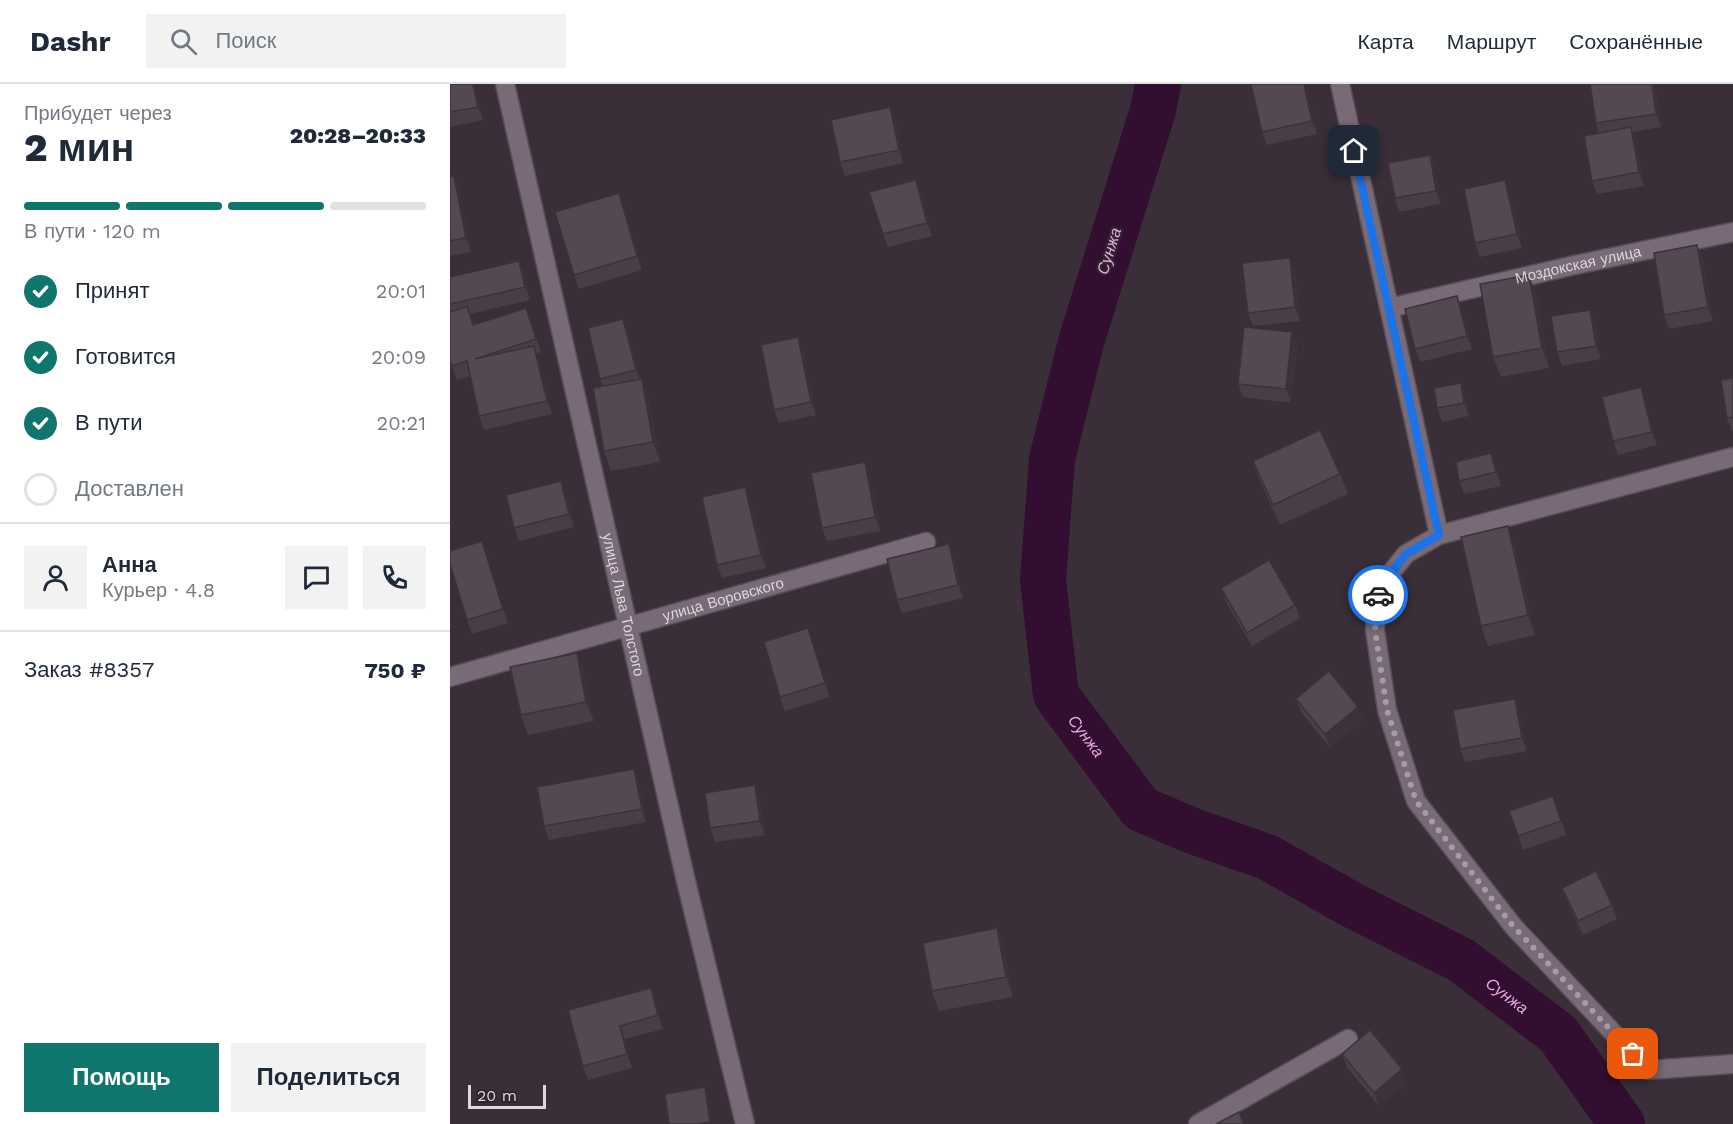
<!DOCTYPE html>
<html lang="ru">
<head>
<meta charset="utf-8">
<style>
	:root { --surface:#fff; --page:#f2f2f3; --text:#1f2937; --muted:#747a83; --line:#e0e1e3; --accent:#0f766e }
	body { margin:0; font-family:"Work Sans",sans-serif; background:var(--page); color:var(--text); height:100vh; display:flex; flex-direction:column; font-size:22px; white-space:nowrap }
	* { box-sizing:border-box; margin:0 }
	p { font-size:20px; color:var(--muted) }
	.icon { flex:none; width:33px; height:33px; fill:none; stroke:currentColor; stroke-width:2; stroke-linecap:round; stroke-linejoin:round }
	.map { position:relative; flex:1; overflow:hidden }
	.sheet { display:flex; flex-direction:column; background:var(--surface); width:450px }
	.sheet>* { flex:none }
	.scale { position:absolute; left:18px; bottom:15px; width:78px; box-sizing:border-box; padding-left:6px; border:3px solid #ded7dd; border-top:0; font-size:16px; line-height:21px; white-space:nowrap; color:#ded7dd; -webkit-text-stroke:4px #30252f; paint-order:stroke }
	.pin { position:absolute; display:grid; place-items:center; width:51px; height:51px; color:#fff; margin:-26px; border-radius:12px; box-shadow:0 3px 9px #0006 }
	.courier { position:absolute; display:grid; place-items:center; width:60px; height:60px; margin:-30px; border:4px solid #1a73e8; border-radius:50%; background:#fff; color:#222; box-shadow:0 2px 8px #0007 }
	.headline em { font-style:normal; font-weight:800 }
	.headline div { display:flex; flex-direction:column-reverse }
	.headline { display:flex; align-items:center; justify-content:space-between; height:102px; padding:0 24px }
	h1 { font-size:39px; font-weight:800; line-height:45px }
	.bar { display:grid; grid-template-columns:repeat(4,1fr); gap:9px 6px; align-content:center; height:72px; padding:0 24px }
	.bar i { height:8px; border-radius:4px; background:var(--line) }
	.bar .on { background:var(--accent) }
	.bar p { grid-column:span 4 }
	.line { display:flex; align-items:center; gap:15px; padding:0 24px; border-top:2px solid var(--line) }
	.line div { flex:1 }
	.round { display:grid; place-items:center; flex:none; width:63px; height:63px; border-radius:0px; background:var(--page) }
	ol { padding:0 24px; list-style:none }
	li { display:flex; align-items:center; gap:18px; height:66px }
	li p { margin-inline-start:auto }
	li .icon { padding:6px; border-radius:50%; background:var(--accent); color:#fff; stroke-width:4 }
	li:last-child { color:var(--muted) }
	li i { width:33px; height:33px; border:3px solid var(--line); border-radius:50% }
	.primary-button { display:flex; gap:12px; margin-top:auto; padding:12px 24px }
	.primary-button a { flex:1; height:69px; border-radius:0px; background:var(--accent); color:#fff; font-size:24px; font-weight:800; line-height:69px; text-align:center }
	.primary-button a+a { background:var(--page); color:var(--text) }
	header { display:flex; align-items:center; gap:36px; box-sizing:border-box; height:84px; padding:0 30px; background:var(--surface); border-bottom:2px solid var(--line) }
	header strong { font-size:28px }
	nav { display:flex; gap:33px; margin-inline-start:auto; font-size:21px }
	.search { width:420px; height:54px; background:var(--page); display:flex; align-items:center; gap:15px; box-sizing:border-box; padding:0 21px; border-radius:0px; color:var(--muted); font-size:22px }
	main { display:flex; flex:1; min-height:0 }
	.map>svg:first-child { display:block }
	.lines { fill:none; stroke-linecap:round; stroke-linejoin:round }
	.river { stroke:#320f30; stroke-width:46 }
	.minor-casing { stroke:#564d55; stroke-width:21 }
	.minor { stroke:#786a76; stroke-width:18 }
	.wall { fill:#483e47 }
	.shaded-wall { fill:#3b323a }
	.building { fill:#544853; stroke:#3b323a; stroke-width:1.5 }
	.done { stroke:#a59ca4; stroke-width:6; stroke-dasharray:0 10.8 }
	.route { stroke:#1a73e8; stroke-width:8 }
	.labels { text-anchor:middle; dominant-baseline:central; stroke-width:4.5; stroke-linejoin:round; paint-order:stroke }
	.street-label { font-size:15px; fill:#ded7dd; stroke:#30252f }
	.water-label { font-size:16px; font-style:italic; fill:#eaaae3; stroke:#30252f }
</style>
</head>
<body>
<header>
<strong>Dashr</strong>
<div class="search"><svg class="icon" aria-label="search" viewBox="0 0 24 24"><circle cx="10" cy="10" r="6"/><path d="M15 15l6 6"/></svg>Поиск</div>
<nav><a>Карта</a><a>Маршрут</a><a>Сохранённые</a></nav>
</header>
<main>
<section class="sheet">
<div class="headline"><div><h1>2 мин</h1><p>Прибудет через</p></div><em>20:28–20:33</em></div>
<div class="bar"><i class="on"></i><i class="on"></i><i class="on"></i><i></i><p>В пути · 120 m</p></div>
<ol>
<li><svg class="icon" aria-label="check" viewBox="0 0 24 24"><path d="M5 12l5 5 9-10"/></svg>Принят<p>20:01</p></li>
<li><svg class="icon" aria-label="check" viewBox="0 0 24 24"><path d="M5 12l5 5 9-10"/></svg>Готовится<p>20:09</p></li>
<li><svg class="icon" aria-label="check" viewBox="0 0 24 24"><path d="M5 12l5 5 9-10"/></svg>В пути<p>20:21</p></li>
<li><i></i>Доставлен</li>
</ol>
<div class="line" style="height:108px"><a class="round"><svg class="icon" aria-label="person" viewBox="0 0 24 24"><circle cx="12" cy="8" r="4"/><path d="M4 21q1-7 8-7t8 7"/></svg></a><div><b>Анна</b><p>Курьер · 4.8</p></div><a class="round"><svg class="icon" aria-label="chat" viewBox="0 0 24 24"><path d="M4 5h16v11H9l-5 4z"/></svg></a><a class="round"><svg class="icon" aria-label="phone" viewBox="0 0 24 24"><path d="M5 4h4l2 5-3 2q2 4 5 5l2-3 5 2v4C11 20 4 13 5 4z"/></svg></a></div>
<div class="line" style="height:78px"><div>Заказ #8357</div><b>750 ₽</b></div>
<div class="primary-button"><a>Помощь</a><a>Поделиться</a></div>
</section>
<div class="map">
<svg width="1283" height="1040" viewBox="0 0 1283 1040">
	<rect width="100%" height="100%" fill="#3a2f39"/>
	<g class="lines">
		<path class="river" id="s1" d="M 708,0 L 703,26 L 631,258 L 602,375 L 593,496 L 606,611 L 691,725 L 743,747 L 817,773 L 902,821 L 1011,876 L 1108,950 L 1172,1040"/>
		<defs>
			<g id="minor">
				<path id="s2" d="M 55,0 L 235,793 L 295,1040"/>
				<path d="M 890,0 L 989,451"/>
				<path id="s3" d="M 939,224 L 1125,181 L 1283,148"/>
				<path d="M 1283,373 L 989,451 L 956,470 L 928,505 L 925,546 L 937,626 L 966,717 L 1063,842 L 1198,986 L 1283,980"/>
				<path id="s4" d="M 0,593 L 476,458"/>
				<path d="M 748,1040 L 898,955"/>
			</g>
		</defs>
		<use href="#minor" class="minor-casing"/>
		<use href="#minor" class="minor"/>
	</g>
	<g class="wall">
		<path d="M 0,0 L 25,0 L 33,36 L 0,43 Z"/>
		<path d="M 801,0 L 856,0 L 867,50 L 817,61 L 812,48 Z"/>
		<path d="M 1206,4 L 1211,43 L 1183,48 L 1186,57 L 1194,102 L 1147,110 L 1142,97 L 1149,49 L 1146,39 Z"/>
		<path d="M 440,23 L 445,37 L 453,79 L 395,92 L 390,78 Z"/>
		<path d="M 980,71 L 985,84 L 991,120 L 949,128 L 945,114 Z"/>
		<path d="M 4,92 L 9,105 L 21,168 L 0,172 L 0,93 Z"/>
		<path d="M 1055,96 L 1060,110 L 1072,164 L 1030,173 L 1025,159 Z"/>
		<path d="M 471,110 L 482,152 L 438,163 L 433,150 Z"/>
		<path d="M 174,123 L 192,186 L 129,205 L 124,191 Z"/>
		<path d="M 1247,161 L 1252,175 L 1263,237 L 1219,245 L 1214,231 Z"/>
		<path d="M 69,177 L 74,190 L 80,216 L 20,230 L 24,241 L 81,237 L 91,268 L 87,270 L 102,330 L 34,346 L 29,332 L 20,292 L 7,296 L 0,277 L 0,193 Z"/>
		<path d="M 845,188 L 850,237 L 803,242 L 798,229 Z"/>
		<path d="M 1079,191 L 1086,211 L 1099,284 L 1051,293 L 1043,273 Z"/>
		<path d="M 1012,226 L 1022,265 L 970,278 L 965,265 Z"/>
		<path d="M 1145,239 L 1151,275 L 1112,282 L 1107,268 Z"/>
		<path d="M 178,248 L 190,296 L 192,295 L 199,315 L 210,378 L 161,387 L 154,367 L 153,302 L 150,295 Z"/>
		<path d="M 842,248 L 847,262 L 841,319 L 793,313 L 788,300 Z"/>
		<path d="M 353,267 L 366,331 L 329,339 L 324,326 Z"/>
		<path d="M 1283,294 L 1283,347 L 1282,347 L 1277,334 Z"/>
		<path d="M 1191,303 L 1195,317 L 1207,361 L 1168,371 L 1163,357 Z"/>
		<path d="M 1016,313 L 1019,332 L 992,338 L 987,324 Z"/>
		<path d="M 1041,369 L 1046,382 L 1051,402 L 1014,410 L 1009,397 Z"/>
		<path d="M 803,377 L 890,390 L 898,410 L 830,441 L 810,397 Z"/>
		<path d="M 420,392 L 430,447 L 377,457 L 372,444 Z"/>
		<path d="M 295,403 L 300,416 L 316,484 L 272,494 L 267,481 Z"/>
		<path d="M 116,411 L 124,443 L 69,457 L 64,444 Z"/>
		<path d="M 1065,462 L 1085,551 L 1038,562 L 1031,542 Z"/>
		<path d="M 37,471 L 58,539 L 22,550 L 17,536 Z"/>
		<path d="M 504,474 L 513,514 L 452,529 L 447,516 Z"/>
		<path d="M 771,504 L 845,521 L 850,534 L 802,562 L 776,518 Z"/>
		<path d="M 358,544 L 380,613 L 335,627 L 330,613 Z"/>
		<path d="M 134,589 L 144,637 L 78,651 L 71,631 Z"/>
		<path d="M 846,615 L 908,623 L 913,636 L 880,664 L 851,628 Z"/>
		<path d="M 1070,628 L 1077,667 L 1015,678 L 1010,665 Z"/>
		<path d="M 184,685 L 189,698 L 196,738 L 99,756 L 94,742 Z"/>
		<path d="M 305,701 L 310,715 L 315,751 L 265,758 L 260,744 Z"/>
		<path d="M 1108,725 L 1116,751 L 1073,766 L 1059,727 Z"/>
		<path d="M 1112,804 L 1162,821 L 1167,835 L 1133,851 L 1117,817 Z"/>
		<path d="M 547,844 L 554,864 L 563,913 L 489,927 L 482,907 Z"/>
		<path d="M 201,904 L 206,918 L 213,945 L 175,955 L 182,984 L 138,996 L 133,982 Z"/>
		<path d="M 892,970 L 952,985 L 957,999 L 929,1022 L 897,983 Z"/>
	</g>
	<g class="shaded-wall">
		<path d="M 23,0 L 25,0 L 26,3 L 33,36 L 28,23 Z"/>
		<path d="M 854,0 L 856,0 L 867,50 L 862,37 Z"/>
		<path d="M 1202,0 L 1204,0 L 1206,4 L 1211,43 L 1206,30 Z"/>
		<path d="M 440,23 L 445,37 L 453,79 L 449,66 Z"/>
		<path d="M 1181,43 L 1186,57 L 1194,102 L 1189,88 Z"/>
		<path d="M 980,71 L 985,84 L 991,120 L 986,107 Z"/>
		<path d="M 4,92 L 9,105 L 21,168 L 16,154 Z"/>
		<path d="M 466,96 L 471,110 L 482,152 L 477,139 Z"/>
		<path d="M 1055,96 L 1060,110 L 1072,164 L 1067,150 Z"/>
		<path d="M 169,109 L 174,123 L 192,186 L 187,172 Z"/>
		<path d="M 1247,161 L 1252,175 L 1263,237 L 1258,223 Z"/>
		<path d="M 840,174 L 845,188 L 850,237 L 845,223 Z"/>
		<path d="M 69,177 L 74,190 L 80,216 L 75,203 Z"/>
		<path d="M 1079,191 L 1086,211 L 1099,284 L 1092,264 Z"/>
		<path d="M 1007,212 L 1012,226 L 1022,265 L 1017,252 Z"/>
		<path d="M 1140,226 L 1145,239 L 1151,275 L 1146,262 Z"/>
		<path d="M 173,235 L 178,248 L 191,300 L 186,286 Z"/>
		<path d="M 842,248 L 847,262 L 841,319 L 836,305 Z"/>
		<path d="M 348,253 L 353,267 L 366,331 L 361,318 Z"/>
		<path d="M 84,262 L 89,275 L 102,330 L 97,317 Z"/>
		<path d="M 192,295 L 199,315 L 210,378 L 203,358 Z"/>
		<path d="M 1011,299 L 1016,313 L 1019,332 L 1014,319 Z"/>
		<path d="M 1191,303 L 1195,317 L 1207,361 L 1202,348 Z"/>
		<path d="M 1041,369 L 1046,382 L 1051,402 L 1046,388 Z"/>
		<path d="M 415,378 L 420,392 L 430,447 L 425,433 Z"/>
		<path d="M 111,397 L 116,411 L 124,443 L 119,430 Z"/>
		<path d="M 295,403 L 300,416 L 316,484 L 311,471 Z"/>
		<path d="M 1058,442 L 1065,462 L 1085,551 L 1078,531 Z"/>
		<path d="M 32,457 L 37,471 L 58,539 L 53,525 Z"/>
		<path d="M 499,460 L 504,474 L 513,514 L 508,501 Z"/>
		<path d="M 358,544 L 363,558 L 380,613 L 375,599 Z"/>
		<path d="M 127,569 L 134,589 L 144,637 L 136,618 Z"/>
		<path d="M 1065,615 L 1070,628 L 1077,667 L 1072,654 Z"/>
		<path d="M 908,623 L 913,636 L 880,664 L 875,650 Z"/>
		<path d="M 184,685 L 189,698 L 196,738 L 192,725 Z"/>
		<path d="M 305,701 L 310,715 L 315,751 L 310,737 Z"/>
		<path d="M 547,844 L 554,864 L 563,913 L 556,893 Z"/>
		<path d="M 201,904 L 206,918 L 213,945 L 208,931 Z"/>
		<path d="M 170,942 L 175,955 L 182,984 L 177,970 Z"/>
		<path d="M 952,985 L 957,999 L 929,1022 L 924,1009 Z"/>
		<path d="M 255,1003 L 260,1017 L 263,1040 L 261,1040 L 260,1038 Z"/>
	</g>
	<g class="building">
		<path d="M 0,0 L 23,0 L 28,23 L 0,28 Z"/>
		<path d="M 801,0 L 854,0 L 862,37 L 812,48 Z"/>
		<path d="M 1140,0 L 1202,0 L 1206,30 L 1146,39 Z"/>
		<path d="M 440,23 L 449,66 L 390,78 L 381,36 Z"/>
		<path d="M 1181,43 L 1189,88 L 1142,97 L 1134,52 Z"/>
		<path d="M 980,71 L 986,107 L 945,114 L 938,79 Z"/>
		<path d="M 4,92 L 16,154 L 0,157 L 0,93 Z"/>
		<path d="M 466,96 L 477,139 L 433,150 L 419,108 Z"/>
		<path d="M 1055,96 L 1067,150 L 1025,159 L 1014,105 Z"/>
		<path d="M 169,109 L 187,172 L 124,191 L 105,128 Z"/>
		<path d="M 1247,161 L 1258,223 L 1214,231 L 1204,169 Z"/>
		<path d="M 840,174 L 845,223 L 798,229 L 792,179 Z"/>
		<path d="M 69,177 L 75,203 L 0,220 L 0,193 Z"/>
		<path d="M 1079,191 L 1092,264 L 1043,273 L 1030,200 Z"/>
		<path d="M 1007,212 L 1017,252 L 965,265 L 955,225 Z"/>
		<path d="M 17,222 L 23,241 L 76,224 L 86,255 L 25,275 L 84,262 L 97,317 L 29,332 L 17,277 L 2,282 L 0,277 L 0,228 Z"/>
		<path d="M 1140,226 L 1146,262 L 1107,268 L 1101,232 Z"/>
		<path d="M 173,235 L 186,286 L 150,295 L 138,244 Z"/>
		<path d="M 794,243 L 842,248 L 836,305 L 788,300 Z"/>
		<path d="M 348,253 L 361,318 L 324,326 L 311,261 Z"/>
		<path d="M 1283,294 L 1283,333 L 1277,334 L 1271,296 Z"/>
		<path d="M 192,295 L 203,358 L 154,367 L 143,304 Z"/>
		<path d="M 1011,299 L 1014,319 L 987,324 L 984,304 Z"/>
		<path d="M 1191,303 L 1202,348 L 1163,357 L 1152,313 Z"/>
		<path d="M 870,346 L 890,390 L 823,421 L 803,377 Z"/>
		<path d="M 1041,369 L 1046,388 L 1009,397 L 1006,378 Z"/>
		<path d="M 415,378 L 425,433 L 372,444 L 361,389 Z"/>
		<path d="M 111,397 L 119,430 L 64,444 L 56,411 Z"/>
		<path d="M 295,403 L 311,471 L 267,481 L 252,413 Z"/>
		<path d="M 1058,442 L 1078,531 L 1031,542 L 1011,453 Z"/>
		<path d="M 32,457 L 53,525 L 17,536 L 0,480 L 0,467 Z"/>
		<path d="M 499,460 L 508,501 L 447,516 L 437,475 Z"/>
		<path d="M 819,476 L 845,521 L 797,549 L 771,504 Z"/>
		<path d="M 358,544 L 375,599 L 330,613 L 314,558 Z"/>
		<path d="M 127,569 L 136,618 L 71,631 L 60,583 Z"/>
		<path d="M 879,587 L 908,623 L 875,650 L 846,615 Z"/>
		<path d="M 1065,615 L 1072,654 L 1010,665 L 1003,626 Z"/>
		<path d="M 184,685 L 192,725 L 94,742 L 87,703 Z"/>
		<path d="M 305,701 L 310,737 L 260,744 L 255,709 Z"/>
		<path d="M 1103,712 L 1111,737 L 1068,752 L 1059,727 Z"/>
		<path d="M 1146,787 L 1162,821 L 1128,837 L 1112,804 Z"/>
		<path d="M 547,844 L 556,893 L 482,907 L 473,859 Z"/>
		<path d="M 201,904 L 208,931 L 170,942 L 177,970 L 133,982 L 118,926 Z"/>
		<path d="M 920,946 L 952,985 L 924,1009 L 892,970 Z"/>
		<path d="M 255,1003 L 260,1038 L 247,1040 L 219,1040 L 215,1010 Z"/>
		<path d="M 789,1028 L 794,1040 L 766,1040 Z"/>
	</g>
	<g class="lines">
		<path class="done" d="M 928,511 L 925,546 L 937,626 L 966,717 L 1063,842 L 1183,970"/>
		<path class="route" d="M 904,67 L 989,451 L 956,470 L 928,505 L 928,511"/>
	</g>
	<g class="labels">
		<g class="street-label">
			<text stroke="none"><textPath href="#s3" startOffset="194">Моздокская улица</textPath></text>
			<text stroke="none"><textPath href="#s4" startOffset="284">улица Воровского</textPath></text>
			<text stroke="none"><textPath href="#s2" startOffset="534">улица Льва Толстого</textPath></text>
		</g>
		<g class="water-label">
			<text transform="translate(659 167) rotate(-73)">Сунжа</text>
			<text stroke="none"><textPath href="#s1" startOffset="678">Сунжа</textPath></text>
			<text stroke="none"><textPath href="#s1" startOffset="1182">Сунжа</textPath></text>
		</g>
	</g>
</svg>
<div class="scale">20 m</div>
<div class="pin" style="left:1183px;top:970px;background:#ea580c"><svg class="icon" aria-label="bag" viewBox="0 0 24 24"><path d="M5 8h14l-1 12H6zM9 8a3 3 0 0 1 6 0"/></svg></div>
<div class="pin" style="left:904px;top:67px;background:#1f2937"><svg class="icon" aria-label="home" viewBox="0 0 24 24"><path d="M3 11l9-7 9 7M6 9v11h12V9"/></svg></div>
<div class="courier" style="left:928px;top:511px"><svg class="icon" aria-label="car" viewBox="0 0 24 24"><path d="M5 17H2v-5l4-1 3-4h7l3 4 3 1v5h-3M9 17h6M6 11h13"/><circle cx="7" cy="17" r="2"/><circle cx="17" cy="17" r="2"/></svg></div>
</div>
</main>
</body>
</html>
